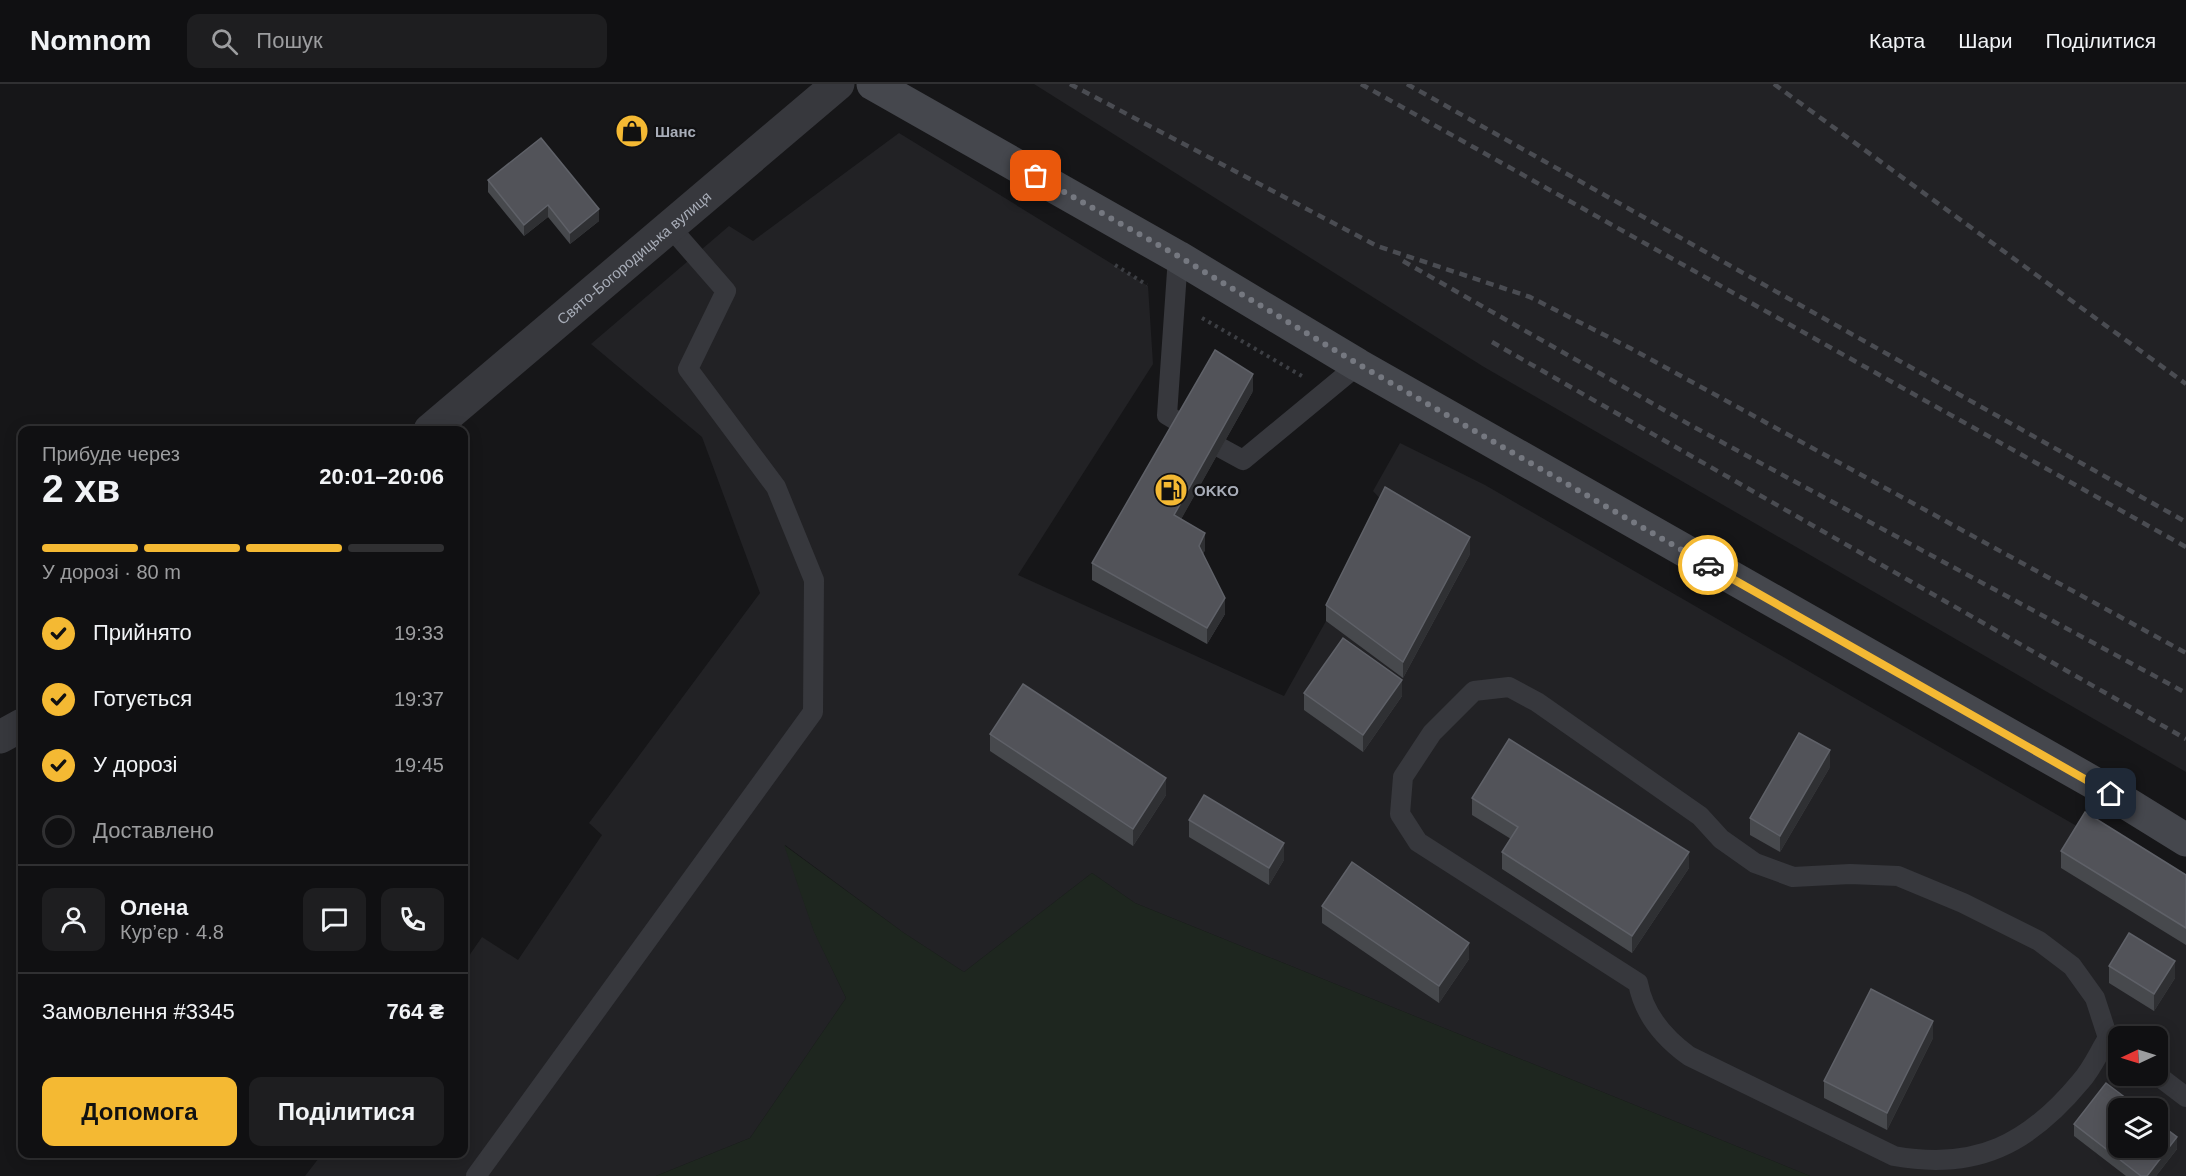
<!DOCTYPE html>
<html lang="uk">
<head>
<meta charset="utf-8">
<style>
	:root { --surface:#101012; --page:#1e1e20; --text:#f1f3f6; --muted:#9c9d9f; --line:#303032; --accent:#f4b933 }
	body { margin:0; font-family:Helvetica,sans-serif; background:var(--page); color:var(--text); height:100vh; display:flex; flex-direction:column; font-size:22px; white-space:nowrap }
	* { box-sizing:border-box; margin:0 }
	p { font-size:20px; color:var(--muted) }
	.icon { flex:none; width:33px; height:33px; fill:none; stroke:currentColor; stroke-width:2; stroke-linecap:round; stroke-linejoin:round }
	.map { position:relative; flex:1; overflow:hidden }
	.sheet { position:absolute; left:18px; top:342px; width:450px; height:732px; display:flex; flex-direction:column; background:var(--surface); border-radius:12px; box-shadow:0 3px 15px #0003,0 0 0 2px var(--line) }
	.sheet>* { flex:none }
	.needle { width:39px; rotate:266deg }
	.tools { position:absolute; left:2108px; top:942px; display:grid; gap:12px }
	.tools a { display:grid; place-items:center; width:60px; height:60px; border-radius:12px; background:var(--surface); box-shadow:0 3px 15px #0003,0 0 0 2px var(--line); font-size:30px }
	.pin { position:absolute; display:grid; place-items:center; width:51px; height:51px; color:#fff; margin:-26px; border-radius:12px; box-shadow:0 3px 9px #0006 }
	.courier { position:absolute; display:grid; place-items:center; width:60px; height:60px; margin:-30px; border:4px solid #f4b933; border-radius:50%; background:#fff; color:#222; box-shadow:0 2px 8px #0007 }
	.summary em { font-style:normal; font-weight:600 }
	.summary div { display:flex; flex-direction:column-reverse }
	.summary { display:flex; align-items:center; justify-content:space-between; height:102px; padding:0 24px }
	h1 { font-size:39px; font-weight:600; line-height:45px }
	.bar { display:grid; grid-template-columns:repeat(4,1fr); gap:9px 6px; align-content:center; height:72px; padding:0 24px }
	.bar i { height:8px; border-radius:4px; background:var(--line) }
	.bar .current { background:var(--accent) }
	.bar p { grid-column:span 4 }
	.line { display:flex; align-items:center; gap:15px; padding:0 24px; border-top:2px solid var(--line) }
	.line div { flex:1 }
	.round { display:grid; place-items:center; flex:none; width:63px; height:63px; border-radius:12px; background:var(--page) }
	ol { padding:0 24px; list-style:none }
	li { display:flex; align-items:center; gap:18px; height:66px }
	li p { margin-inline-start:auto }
	li .icon { padding:6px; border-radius:50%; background:var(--accent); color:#111; stroke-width:4 }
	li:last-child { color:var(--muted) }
	li i { width:33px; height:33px; border:3px solid var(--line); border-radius:50% }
	.button { display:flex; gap:12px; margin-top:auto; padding:12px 24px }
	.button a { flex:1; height:69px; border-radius:12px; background:var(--accent); color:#111; font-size:24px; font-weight:600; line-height:69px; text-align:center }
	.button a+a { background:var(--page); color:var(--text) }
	header { display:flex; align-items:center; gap:36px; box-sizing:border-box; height:84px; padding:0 30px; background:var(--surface); border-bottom:2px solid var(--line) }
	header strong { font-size:28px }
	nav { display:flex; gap:33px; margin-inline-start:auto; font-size:21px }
	.search { width:420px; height:54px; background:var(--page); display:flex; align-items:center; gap:15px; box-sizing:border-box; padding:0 21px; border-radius:12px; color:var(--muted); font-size:22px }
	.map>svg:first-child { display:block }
	.built { fill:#222225; fill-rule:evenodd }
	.green { fill:#1e261f }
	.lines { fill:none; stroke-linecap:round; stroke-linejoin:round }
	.path { stroke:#3d3f44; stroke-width:4; stroke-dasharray:3 4.5; stroke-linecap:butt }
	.service { stroke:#37383d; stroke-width:20 }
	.tertiary { stroke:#37383d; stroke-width:33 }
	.secondary { stroke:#45474d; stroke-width:33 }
	.rail { stroke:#4a4c52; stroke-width:4.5; stroke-dasharray:8 6; stroke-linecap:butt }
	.wall { fill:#47494d }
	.shaded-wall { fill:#2f3033 }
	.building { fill:#525359; stroke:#5f6168; stroke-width:1.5 }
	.done { stroke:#757880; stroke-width:6; stroke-dasharray:0 10.8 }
	.route { stroke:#f4b933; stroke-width:8 }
	.labels { text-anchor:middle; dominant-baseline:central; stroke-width:4.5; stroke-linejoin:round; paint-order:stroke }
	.poi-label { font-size:15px; font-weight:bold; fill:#a8adb8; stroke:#111113; text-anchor:start }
	.street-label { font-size:15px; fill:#a8adb8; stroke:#111113 }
</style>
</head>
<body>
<header>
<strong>Nomnom</strong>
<div class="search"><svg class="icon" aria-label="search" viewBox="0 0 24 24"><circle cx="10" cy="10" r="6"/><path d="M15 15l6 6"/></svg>Пошук</div>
<nav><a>Карта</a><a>Шари</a><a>Поділитися</a></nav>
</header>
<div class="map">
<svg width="2186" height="1092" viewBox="0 0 2186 1092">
	<rect width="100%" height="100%" fill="#161618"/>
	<g class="built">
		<path d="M 1034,0 L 2186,0 L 2186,688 L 1484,283 Z"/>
		<path d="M 899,49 L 1148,202 L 1153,280 L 1018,491 L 1284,612 L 1326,537 L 1385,420 L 1373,407 L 1400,359 L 1485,401 L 2186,805 L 2186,1092 L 1810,1092 L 1135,819 L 1092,789 L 964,888 L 904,849 L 785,761 L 814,847 L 846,914 L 750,1054 L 656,1092 L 305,1092 L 322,1070 L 464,1070 L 464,879 L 482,853 L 518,876 L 602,751 L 589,739 L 760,509 L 702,353 L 591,260 L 729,142 L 753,157 ZM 2118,952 L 2157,952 L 2157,992 L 2118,992 ZM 2118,1024 L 2157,1024 L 2157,1064 L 2118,1064 Z"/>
	</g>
	<path class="green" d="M 784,761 L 904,849 L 964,888 L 1092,789 L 1135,819 L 1810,1092 L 656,1092 L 750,1054 L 846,914 L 814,848 Z"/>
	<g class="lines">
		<g class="path">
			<path d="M 1115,181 L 1147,201"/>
			<path d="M 1202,234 L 1302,292"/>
		</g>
		<g class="service">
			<path d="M 1178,173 L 1167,331 L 1182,340"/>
			<path d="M 1221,364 L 1243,376 L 1358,281"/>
			<path d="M 2108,954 C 2099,968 2092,985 2081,997 C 2029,1060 1976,1087 1894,1072 L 1689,972 C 1664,954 1644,931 1638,899 L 1418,758 L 1400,730 L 1403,693 L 1432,649 L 1474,607 L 1509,603 L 1537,618 L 1700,732 L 1721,755 L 1755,779 L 1793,793 L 1850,790 L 1898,792 L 1963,819 L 2039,857 L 2072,882 L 2095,914 L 2108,954 L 2118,961"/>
			<path d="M 2157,991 L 2186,1013"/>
			<path d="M 476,1092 L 813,628 L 814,496 L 776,403 L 688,285 L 726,207 L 671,144"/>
		</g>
		<g class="tertiary">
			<path id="s1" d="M 430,346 L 838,0"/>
			<path d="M 0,653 L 22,641"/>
		</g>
		<path class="secondary" d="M 873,0 L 1178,173 L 1358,281 L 2094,699 L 2186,756"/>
		<g class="rail">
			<path d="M 1070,0 L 1377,162 L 1530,213 L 1630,264 L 2186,569"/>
			<path d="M 1361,0 L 2186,463"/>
			<path d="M 1407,0 L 2186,438"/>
			<path d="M 1774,0 L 2186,300"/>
			<path d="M 1403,177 L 1692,342 L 2186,609"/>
			<path d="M 1492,258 L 2186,655"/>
		</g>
	</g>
	<g class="wall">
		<path d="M 488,96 L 599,137 L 570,160 L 548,133 L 524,152 L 488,108 Z"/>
		<path d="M 1253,307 L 1181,435 L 1205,466 L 1203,470 L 1225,530 L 1207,560 L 1092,496 L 1092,479 Z"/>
		<path d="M 1470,470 L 1403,594 L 1326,537 L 1326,521 Z"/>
		<path d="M 1304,609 L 1402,612 L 1363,668 L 1304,626 Z"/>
		<path d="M 990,650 L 1166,711 L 1133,762 L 990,667 Z"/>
		<path d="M 1830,683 L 1780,768 L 1750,751 L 1750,734 Z"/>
		<path d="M 1472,714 L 1689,784 L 1632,869 L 1502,785 L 1502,768 L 1511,755 L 1472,731 Z"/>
		<path d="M 1189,736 L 1284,776 L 1269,801 L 1189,753 Z"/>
		<path d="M 2061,767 L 2186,791 L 2186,861 L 2061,784 Z"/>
		<path d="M 1322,822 L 1469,875 L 1439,919 L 1322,839 Z"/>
		<path d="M 2109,882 L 2175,894 L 2154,927 L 2109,899 Z"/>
		<path d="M 1933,954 L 1887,1046 L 1824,1014 L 1824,997 Z"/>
		<path d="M 2074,1040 L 2177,1065 L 2156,1092 L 2126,1092 L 2074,1052 Z"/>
	</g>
	<g class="shaded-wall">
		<path d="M 548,121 L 548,133 L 524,152 L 524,141 Z"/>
		<path d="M 599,125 L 599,137 L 570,160 L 570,149 Z"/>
		<path d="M 1253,290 L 1253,307 L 1174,448 L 1174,431 Z"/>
		<path d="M 1205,449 L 1205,466 L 1199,479 L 1199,462 Z"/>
		<path d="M 1470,453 L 1470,470 L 1403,594 L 1403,578 Z"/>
		<path d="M 1225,514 L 1225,530 L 1207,560 L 1207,544 Z"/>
		<path d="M 1402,596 L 1402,612 L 1363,668 L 1363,651 Z"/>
		<path d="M 1830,666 L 1830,683 L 1780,768 L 1780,752 Z"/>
		<path d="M 1166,694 L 1166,711 L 1133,762 L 1133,745 Z"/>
		<path d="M 1284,759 L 1284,776 L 1269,801 L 1269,784 Z"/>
		<path d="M 1689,768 L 1689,784 L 1632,869 L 1632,852 Z"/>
		<path d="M 1469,859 L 1469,875 L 1439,919 L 1439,902 Z"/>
		<path d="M 2175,877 L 2175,894 L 2154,927 L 2154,910 Z"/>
		<path d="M 1933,937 L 1933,954 L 1887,1046 L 1887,1029 Z"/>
		<path d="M 2177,1053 L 2177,1065 L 2156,1092 L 2147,1092 Z"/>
	</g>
	<g class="building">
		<path d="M 541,54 L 599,125 L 570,149 L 548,121 L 524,141 L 488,96 Z"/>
		<path d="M 1215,266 L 1253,290 L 1174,431 L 1205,449 L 1199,462 L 1225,514 L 1207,544 L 1092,479 Z"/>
		<path d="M 1385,403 L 1470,453 L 1403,578 L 1326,521 Z"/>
		<path d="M 1343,554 L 1402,596 L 1363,651 L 1304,609 Z"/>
		<path d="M 1023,600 L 1166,694 L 1133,745 L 990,650 Z"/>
		<path d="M 1799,649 L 1830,666 L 1780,752 L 1750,734 Z"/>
		<path d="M 1509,655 L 1689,768 L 1632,852 L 1502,768 L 1518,743 L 1472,714 Z"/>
		<path d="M 1204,711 L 1284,759 L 1269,784 L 1189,736 Z"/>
		<path d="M 2085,728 L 2186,791 L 2186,844 L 2061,767 Z"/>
		<path d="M 1352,778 L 1469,859 L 1439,902 L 1322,822 Z"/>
		<path d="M 2129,849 L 2175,877 L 2154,910 L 2109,882 Z"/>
		<path d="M 1871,905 L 1933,937 L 1887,1029 L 1824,997 Z"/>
		<path d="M 2106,999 L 2139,1024 L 2118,1024 L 2118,1064 L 2157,1064 L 2157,1038 L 2177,1053 L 2147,1092 L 2141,1092 L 2074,1040 Z"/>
	</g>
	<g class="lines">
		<path class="done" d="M 1036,92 L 1178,172 L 1358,280 L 1708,481"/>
		<path class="route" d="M 1708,481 L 2111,710"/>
	</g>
	<defs>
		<symbol id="shop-disc" viewBox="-11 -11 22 22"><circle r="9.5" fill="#f4b933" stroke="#111113"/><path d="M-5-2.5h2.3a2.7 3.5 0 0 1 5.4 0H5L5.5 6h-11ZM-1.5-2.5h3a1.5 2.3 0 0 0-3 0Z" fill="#111"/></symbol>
		<symbol id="fuel-disc" viewBox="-11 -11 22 22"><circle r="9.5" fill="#f4b933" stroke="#111113"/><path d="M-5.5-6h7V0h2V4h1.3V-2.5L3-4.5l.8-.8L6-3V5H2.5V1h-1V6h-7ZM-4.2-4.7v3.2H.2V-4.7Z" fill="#111"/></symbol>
	</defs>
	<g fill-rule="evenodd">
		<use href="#shop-disc" x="613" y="28" width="38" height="38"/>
		<use href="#fuel-disc" x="1152" y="387" width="38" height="38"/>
	</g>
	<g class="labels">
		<g class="poi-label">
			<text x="655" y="47">Шанс</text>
			<text x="1194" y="406">OKKO</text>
		</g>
		<g class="street-label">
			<text stroke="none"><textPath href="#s1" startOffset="267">Свято-Богородицька вулиця</textPath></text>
		</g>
	</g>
</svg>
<div class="tools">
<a><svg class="needle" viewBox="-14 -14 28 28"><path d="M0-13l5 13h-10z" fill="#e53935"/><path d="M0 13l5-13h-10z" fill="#9c9d9f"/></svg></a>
<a><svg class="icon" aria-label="layers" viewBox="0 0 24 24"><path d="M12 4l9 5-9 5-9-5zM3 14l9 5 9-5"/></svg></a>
</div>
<div class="pin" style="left:1036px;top:92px;background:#ea580c"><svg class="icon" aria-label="bag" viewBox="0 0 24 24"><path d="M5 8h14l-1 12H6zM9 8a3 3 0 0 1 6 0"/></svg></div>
<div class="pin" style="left:2111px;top:710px;background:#1f2937"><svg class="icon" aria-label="home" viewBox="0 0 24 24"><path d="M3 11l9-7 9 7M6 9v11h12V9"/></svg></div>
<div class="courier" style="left:1708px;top:481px"><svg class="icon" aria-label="car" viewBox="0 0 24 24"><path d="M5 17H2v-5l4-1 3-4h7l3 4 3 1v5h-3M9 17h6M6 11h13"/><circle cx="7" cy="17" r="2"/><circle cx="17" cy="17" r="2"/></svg></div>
<section class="sheet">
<div class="summary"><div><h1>2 хв</h1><p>Прибуде через</p></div><em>20:01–20:06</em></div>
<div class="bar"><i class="current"></i><i class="current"></i><i class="current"></i><i></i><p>У дорозі · 80 m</p></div>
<ol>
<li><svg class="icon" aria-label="check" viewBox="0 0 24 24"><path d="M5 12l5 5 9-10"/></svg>Прийнято<p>19:33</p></li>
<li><svg class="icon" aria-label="check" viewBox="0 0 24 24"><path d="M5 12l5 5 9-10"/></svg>Готується<p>19:37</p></li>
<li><svg class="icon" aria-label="check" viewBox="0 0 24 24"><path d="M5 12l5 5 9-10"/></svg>У дорозі<p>19:45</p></li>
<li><i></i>Доставлено</li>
</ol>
<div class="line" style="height:108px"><a class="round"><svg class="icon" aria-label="person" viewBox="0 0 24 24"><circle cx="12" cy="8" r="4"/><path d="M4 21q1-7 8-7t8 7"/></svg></a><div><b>Олена</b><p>Кур’єр · 4.8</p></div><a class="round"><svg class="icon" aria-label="chat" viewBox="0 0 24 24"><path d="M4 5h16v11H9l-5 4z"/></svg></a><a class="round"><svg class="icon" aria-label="phone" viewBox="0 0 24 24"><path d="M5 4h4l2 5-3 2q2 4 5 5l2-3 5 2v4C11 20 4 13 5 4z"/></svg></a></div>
<div class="line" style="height:78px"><div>Замовлення #3345</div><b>764 ₴</b></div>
<div class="button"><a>Допомога</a><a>Поділитися</a></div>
</section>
</div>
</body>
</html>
